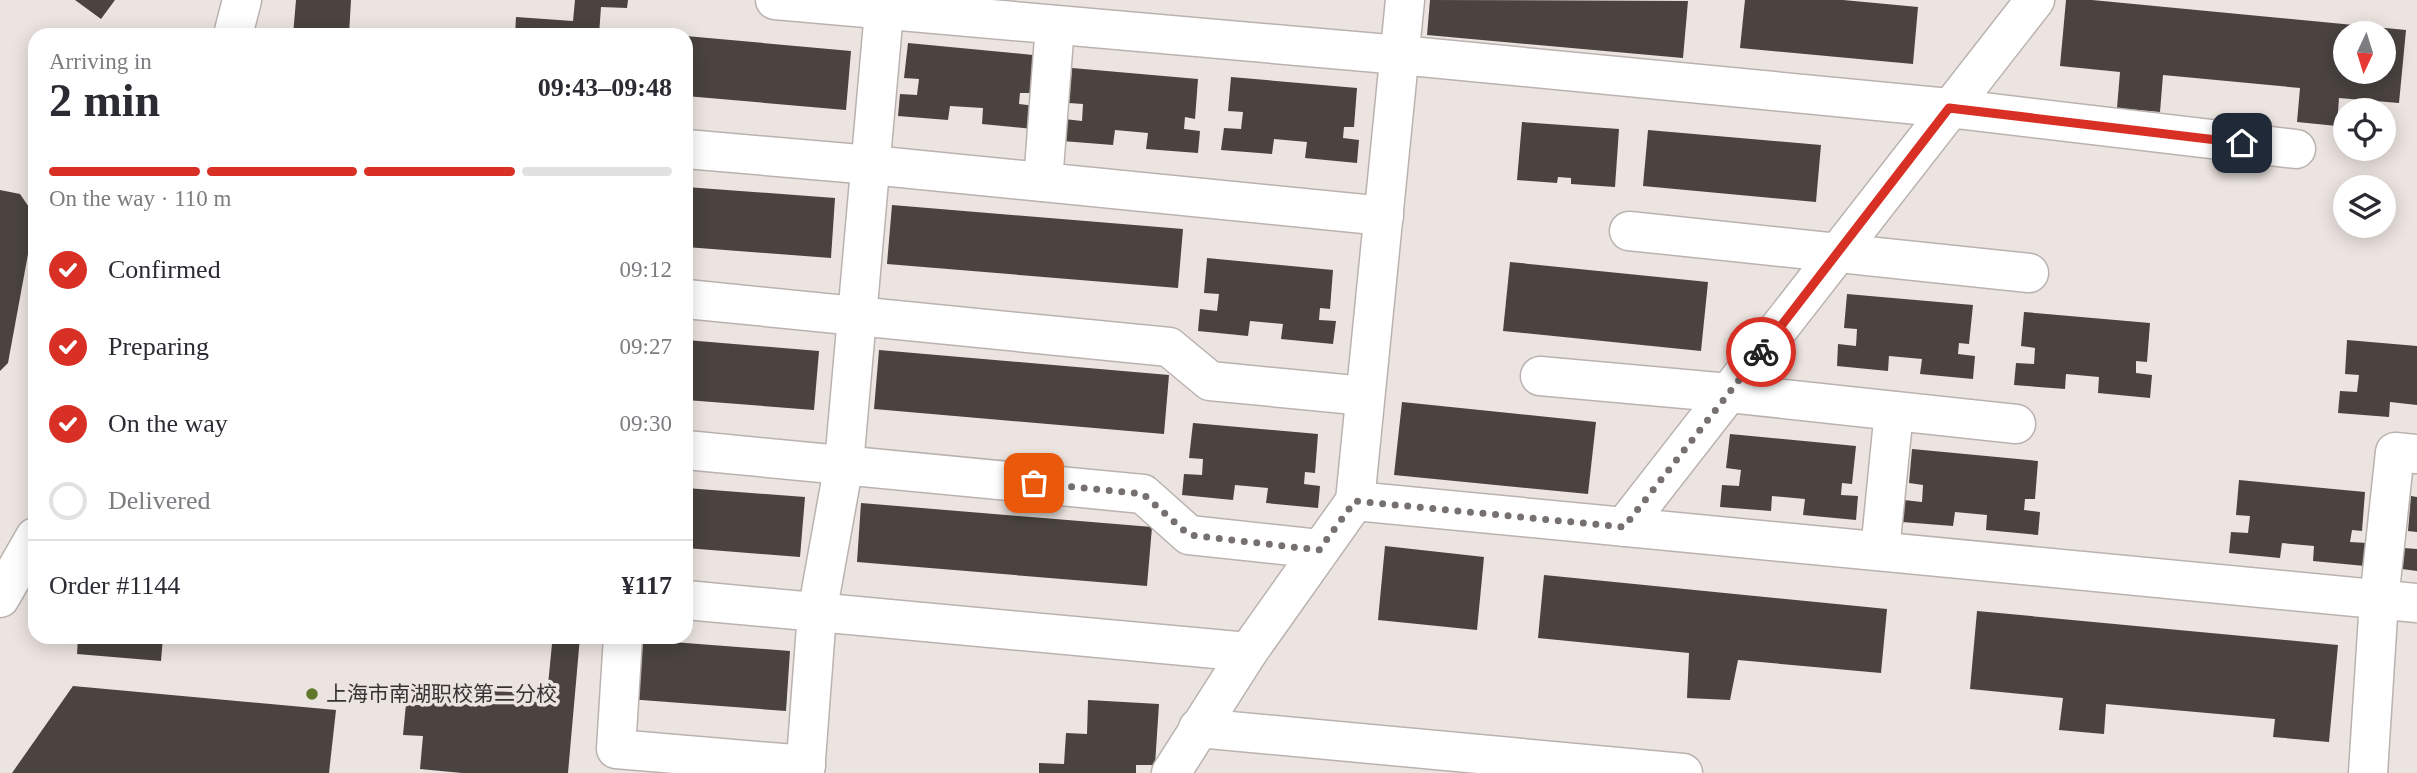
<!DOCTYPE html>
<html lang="en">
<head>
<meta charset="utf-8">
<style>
	:root { --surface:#fff; --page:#f7f7f7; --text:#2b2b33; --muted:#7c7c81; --line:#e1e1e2; --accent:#d93025 }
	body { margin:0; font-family:"Times New Roman","Noto Sans SC",serif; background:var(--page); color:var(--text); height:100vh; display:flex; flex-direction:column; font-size:26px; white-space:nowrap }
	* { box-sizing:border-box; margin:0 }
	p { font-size:23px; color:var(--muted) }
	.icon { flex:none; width:38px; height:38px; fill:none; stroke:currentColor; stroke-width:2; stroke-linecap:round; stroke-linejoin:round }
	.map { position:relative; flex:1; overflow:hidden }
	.drawer { position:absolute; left:28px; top:28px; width:665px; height:616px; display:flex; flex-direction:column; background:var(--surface); border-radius:21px; box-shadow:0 4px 18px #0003 }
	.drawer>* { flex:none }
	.needle { width:46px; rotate:184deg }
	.controls { position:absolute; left:2333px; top:21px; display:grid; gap:14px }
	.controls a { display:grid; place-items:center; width:63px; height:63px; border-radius:50%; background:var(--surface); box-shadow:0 4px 18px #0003; font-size:35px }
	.pin { position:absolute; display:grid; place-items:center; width:60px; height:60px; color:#fff; margin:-30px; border-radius:14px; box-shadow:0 4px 10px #0006 }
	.courier { position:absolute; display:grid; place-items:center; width:70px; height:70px; margin:-35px; border:5px solid #d93025; border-radius:50%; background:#fff; color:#222; box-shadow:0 2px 9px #0007 }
	.head em { font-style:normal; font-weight:700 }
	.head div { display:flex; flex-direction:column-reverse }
	.head { display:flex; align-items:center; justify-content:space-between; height:119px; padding:0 21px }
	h1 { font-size:46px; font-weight:700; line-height:52px }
	.bar { display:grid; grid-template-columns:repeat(4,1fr); gap:10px 7px; align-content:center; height:84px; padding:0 21px }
	.bar i { height:9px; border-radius:5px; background:var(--line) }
	.bar .selected { background:var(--accent) }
	.bar p { grid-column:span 4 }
	.line { display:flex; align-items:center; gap:18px; padding:0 21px; border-top:2px solid var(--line) }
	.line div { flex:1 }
	ol { padding:0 21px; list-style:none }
	li { display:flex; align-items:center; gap:21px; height:77px }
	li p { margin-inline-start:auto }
	li .icon { padding:7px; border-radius:50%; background:var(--accent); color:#fff; stroke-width:4 }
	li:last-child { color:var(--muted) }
	li i { width:38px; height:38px; border:4px solid var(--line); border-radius:50% }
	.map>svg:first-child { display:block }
	.building { fill:#4a4340; fill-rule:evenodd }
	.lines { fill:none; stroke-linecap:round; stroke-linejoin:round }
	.minor-casing { stroke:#bab2af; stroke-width:41 }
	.minor { stroke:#fff; stroke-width:38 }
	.done { stroke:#76716f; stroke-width:7; stroke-dasharray:0 12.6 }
	.route { stroke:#d93025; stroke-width:9 }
	.poi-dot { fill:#5f782b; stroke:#ece4e0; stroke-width:2.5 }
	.labels { text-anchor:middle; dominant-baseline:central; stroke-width:7; stroke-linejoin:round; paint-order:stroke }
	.poi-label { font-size:21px; fill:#373332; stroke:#ece4e0; text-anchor:start }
</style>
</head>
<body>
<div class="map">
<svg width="2417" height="773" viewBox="0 0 2417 773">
	<rect width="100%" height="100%" fill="#ece4e0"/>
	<g class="building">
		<path d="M 75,0 L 115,0 L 101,19 Z"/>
		<path d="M 296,0 L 351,0 L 349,35 L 293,35 Z"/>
		<path d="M 575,0 L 628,0 L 627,8 L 601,7 L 599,35 L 515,35 L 516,17 L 573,21 Z"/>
		<path d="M 1430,0 L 1688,1 L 1683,58 L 1427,35 Z"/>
		<path d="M 1745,0 L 1843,0 L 1918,7 L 1913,64 L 1740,48 Z"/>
		<path d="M 2066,0 L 2092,0 L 2406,30 L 2399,103 L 2339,98 L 2337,126 L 2297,122 L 2300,88 L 2163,75 L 2160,112 L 2117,108 L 2120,72 L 2060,66 ZM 2345,33 L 2384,33 L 2384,72 L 2345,72 Z"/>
		<path d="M 472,30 L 504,33 L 504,35 L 472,35 Z"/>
		<path d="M 686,36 L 851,51 L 846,110 L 686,96 Z"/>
		<path d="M 908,43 L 1033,55 L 1030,93 L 1020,93 L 1019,104 L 1036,106 L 1033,129 L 982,124 L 983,108 L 950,106 L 948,120 L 898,116 L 900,94 L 917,95 L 919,79 L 904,78 Z"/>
		<path d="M 1072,68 L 1198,79 L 1195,119 L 1185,117 L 1184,129 L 1200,131 L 1198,153 L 1146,149 L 1148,133 L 1115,130 L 1113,145 L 1062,141 L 1064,119 L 1082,121 L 1083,104 L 1069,103 Z"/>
		<path d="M 1231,77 L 1357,88 L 1354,127 L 1344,127 L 1343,138 L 1359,140 L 1357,163 L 1305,158 L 1307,142 L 1274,139 L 1272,154 L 1221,150 L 1224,128 L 1241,129 L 1243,112 L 1228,111 Z"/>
		<path d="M 1522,122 L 1619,129 L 1615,187 L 1571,184 L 1571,178 L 1558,177 L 1557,183 L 1517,180 Z"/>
		<path d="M 1648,130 L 1821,145 L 1816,202 L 1643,186 Z"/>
		<path d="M 686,187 L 835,198 L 831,258 L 686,247 Z"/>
		<path d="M 0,190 L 20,194 L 35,216 L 8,363 L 0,371 Z"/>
		<path d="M 892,205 L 1183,229 L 1178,288 L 887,264 Z"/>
		<path d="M 1207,258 L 1333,270 L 1330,309 L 1320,308 L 1319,320 L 1336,321 L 1333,344 L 1281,339 L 1283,324 L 1250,321 L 1248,336 L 1198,331 L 1200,309 L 1217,311 L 1219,294 L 1204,293 Z"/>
		<path d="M 1510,262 L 1708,282 L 1701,351 L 1503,331 Z"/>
		<path d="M 1847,294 L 1973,305 L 1969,344 L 1959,343 L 1958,354 L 1975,356 L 1973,379 L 1920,374 L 1922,359 L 1889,356 L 1888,371 L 1837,366 L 1838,344 L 1856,346 L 1857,329 L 1844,328 Z"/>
		<path d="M 2024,312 L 2150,323 L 2147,362 L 2136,361 L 2136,373 L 2152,375 L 2150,398 L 2098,393 L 2099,377 L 2066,374 L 2065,389 L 2014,385 L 2016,363 L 2034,364 L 2035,348 L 2021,346 Z"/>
		<path d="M 686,340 L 819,351 L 814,410 L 686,400 Z"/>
		<path d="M 2347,340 L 2417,346 L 2417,405 L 2390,402 L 2389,417 L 2338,413 L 2340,391 L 2357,392 L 2359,375 L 2345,374 Z"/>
		<path d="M 879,350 L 1169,375 L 1164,434 L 874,409 Z"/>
		<path d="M 1402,402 L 1596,422 L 1588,494 L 1394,475 Z"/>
		<path d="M 1193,423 L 1318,434 L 1315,473 L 1305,472 L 1304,484 L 1320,486 L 1318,508 L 1266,503 L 1268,488 L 1235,485 L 1233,500 L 1182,495 L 1184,474 L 1202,475 L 1203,459 L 1189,458 Z"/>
		<path d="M 1730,434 L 1856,446 L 1852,484 L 1842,483 L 1841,495 L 1858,496 L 1856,520 L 1803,515 L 1805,499 L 1772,496 L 1771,511 L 1720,507 L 1722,485 L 1739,486 L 1741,470 L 1726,468 Z"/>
		<path d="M 1912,449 L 2038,461 L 2035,499 L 2025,499 L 2024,510 L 2040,512 L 2038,535 L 1986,530 L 1987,515 L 1955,512 L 1953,526 L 1902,522 L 1904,500 L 1922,502 L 1923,485 L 1909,483 Z"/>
		<path d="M 2239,480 L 2365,492 L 2362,531 L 2352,530 L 2350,542 L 2367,543 L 2365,566 L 2313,561 L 2314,546 L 2282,543 L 2280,558 L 2229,553 L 2231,532 L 2248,533 L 2250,516 L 2236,515 Z"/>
		<path d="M 686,488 L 805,497 L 800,557 L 686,548 Z"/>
		<path d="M 2411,496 L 2417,497 L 2417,532 L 2408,531 Z"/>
		<path d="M 861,503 L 1152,527 L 1147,586 L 857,562 Z"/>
		<path d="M 1385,546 L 1484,557 L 1477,630 L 1378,620 Z"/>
		<path d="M 2404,548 L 2417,549 L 2417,571 L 2402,569 Z"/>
		<path d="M 1544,575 L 1887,609 L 1881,673 L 1738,660 L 1730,700 L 1687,698 L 1689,653 L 1538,638 Z"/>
		<path d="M 1977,611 L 2338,645 L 2329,742 L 2273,737 L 2275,719 L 2106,704 L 2104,734 L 2059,730 L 2063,698 L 1970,689 Z"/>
		<path d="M 78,637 L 163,637 L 161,661 L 77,654 Z"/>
		<path d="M 290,637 L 331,637 L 331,643 L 290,639 Z"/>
		<path d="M 494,637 L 580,637 L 568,773 L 462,773 L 420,769 L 423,736 L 403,735 L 408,683 L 547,695 L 552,644 L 494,639 Z"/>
		<path d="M 633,639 L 790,651 L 786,711 L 628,699 Z"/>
		<path d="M 73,686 L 336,710 L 329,773 L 12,773 Z"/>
		<path d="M 1088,700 L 1159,704 L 1155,765 L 1136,765 L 1136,773 L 1039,773 L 1039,763 L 1064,764 L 1066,733 L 1087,734 Z"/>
	</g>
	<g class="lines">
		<defs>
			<g id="minor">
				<path d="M 775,0 L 1400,55 L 1949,108 L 2296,149"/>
				<path d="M 1405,0 L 1355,501 L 2417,603"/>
				<path d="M 233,35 L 242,0"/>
				<path d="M 686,149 L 871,165 L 1384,216"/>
				<path d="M 1043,182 L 1055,25"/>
				<path d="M 1629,231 L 2029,273"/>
				<path d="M 686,299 L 1169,347 L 1210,381 L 1365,396"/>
				<path d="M 1540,376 L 1729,393 L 2016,424"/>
				<path d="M 686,450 L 1143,494 L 1189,535 L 1319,549"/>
				<path d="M 1624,527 L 2035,0"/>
				<path d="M 1880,551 L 1894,411"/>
				<path d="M 0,598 L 35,537"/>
				<path d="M 686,600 L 1248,652 L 1355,501"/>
				<path d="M 623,637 L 616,749 L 806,765"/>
				<path d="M 1198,728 L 1683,773"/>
				<path d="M 805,773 L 817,613 L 844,464 L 885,0"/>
				<path d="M 1171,773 L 1248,652"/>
				<path d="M 2368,773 L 2379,600 L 2395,452 L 2417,454"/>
			</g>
		</defs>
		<use href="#minor" class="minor-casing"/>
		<use href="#minor" class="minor"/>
	</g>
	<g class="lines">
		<path class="done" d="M 1034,483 L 1143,494 L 1189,535 L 1319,550 L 1355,501 L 1624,527 L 1761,352"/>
		<path class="route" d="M 1761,352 L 1949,108 L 2242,143"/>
	</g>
	<circle class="poi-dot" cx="312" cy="694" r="7"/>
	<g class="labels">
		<g class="poi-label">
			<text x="326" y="694">上海市南湖职校第二分校</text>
		</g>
	</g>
</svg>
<div class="controls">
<a><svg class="needle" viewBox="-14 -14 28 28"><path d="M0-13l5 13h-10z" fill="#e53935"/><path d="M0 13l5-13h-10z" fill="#7c7c81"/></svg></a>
<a><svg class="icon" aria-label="locate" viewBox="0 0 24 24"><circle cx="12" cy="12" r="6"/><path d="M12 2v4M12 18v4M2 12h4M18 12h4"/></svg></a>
<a><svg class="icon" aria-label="layers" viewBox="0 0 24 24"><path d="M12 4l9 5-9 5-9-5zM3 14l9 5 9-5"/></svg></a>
</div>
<div class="pin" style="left:1034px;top:483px;background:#ea580c"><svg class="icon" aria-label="bag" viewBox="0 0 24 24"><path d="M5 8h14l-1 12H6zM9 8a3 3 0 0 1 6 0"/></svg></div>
<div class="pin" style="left:2242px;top:143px;background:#1f2937"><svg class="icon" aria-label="home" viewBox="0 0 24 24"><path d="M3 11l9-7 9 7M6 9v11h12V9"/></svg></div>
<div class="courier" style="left:1761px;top:352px"><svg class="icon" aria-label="bike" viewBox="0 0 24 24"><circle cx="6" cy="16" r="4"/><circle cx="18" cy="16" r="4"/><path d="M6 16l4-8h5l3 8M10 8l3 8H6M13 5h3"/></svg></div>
<section class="drawer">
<div class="head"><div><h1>2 min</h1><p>Arriving in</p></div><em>09:43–09:48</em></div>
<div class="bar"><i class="selected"></i><i class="selected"></i><i class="selected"></i><i></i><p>On the way · 110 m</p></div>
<ol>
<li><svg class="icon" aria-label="check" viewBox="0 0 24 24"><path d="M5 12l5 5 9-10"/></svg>Confirmed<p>09:12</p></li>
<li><svg class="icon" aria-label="check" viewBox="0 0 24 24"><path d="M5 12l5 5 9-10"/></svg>Preparing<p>09:27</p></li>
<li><svg class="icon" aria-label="check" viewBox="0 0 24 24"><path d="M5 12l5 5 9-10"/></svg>On the way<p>09:30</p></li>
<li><i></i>Delivered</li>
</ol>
<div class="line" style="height:91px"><div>Order #1144</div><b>¥117</b></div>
</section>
</div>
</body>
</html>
